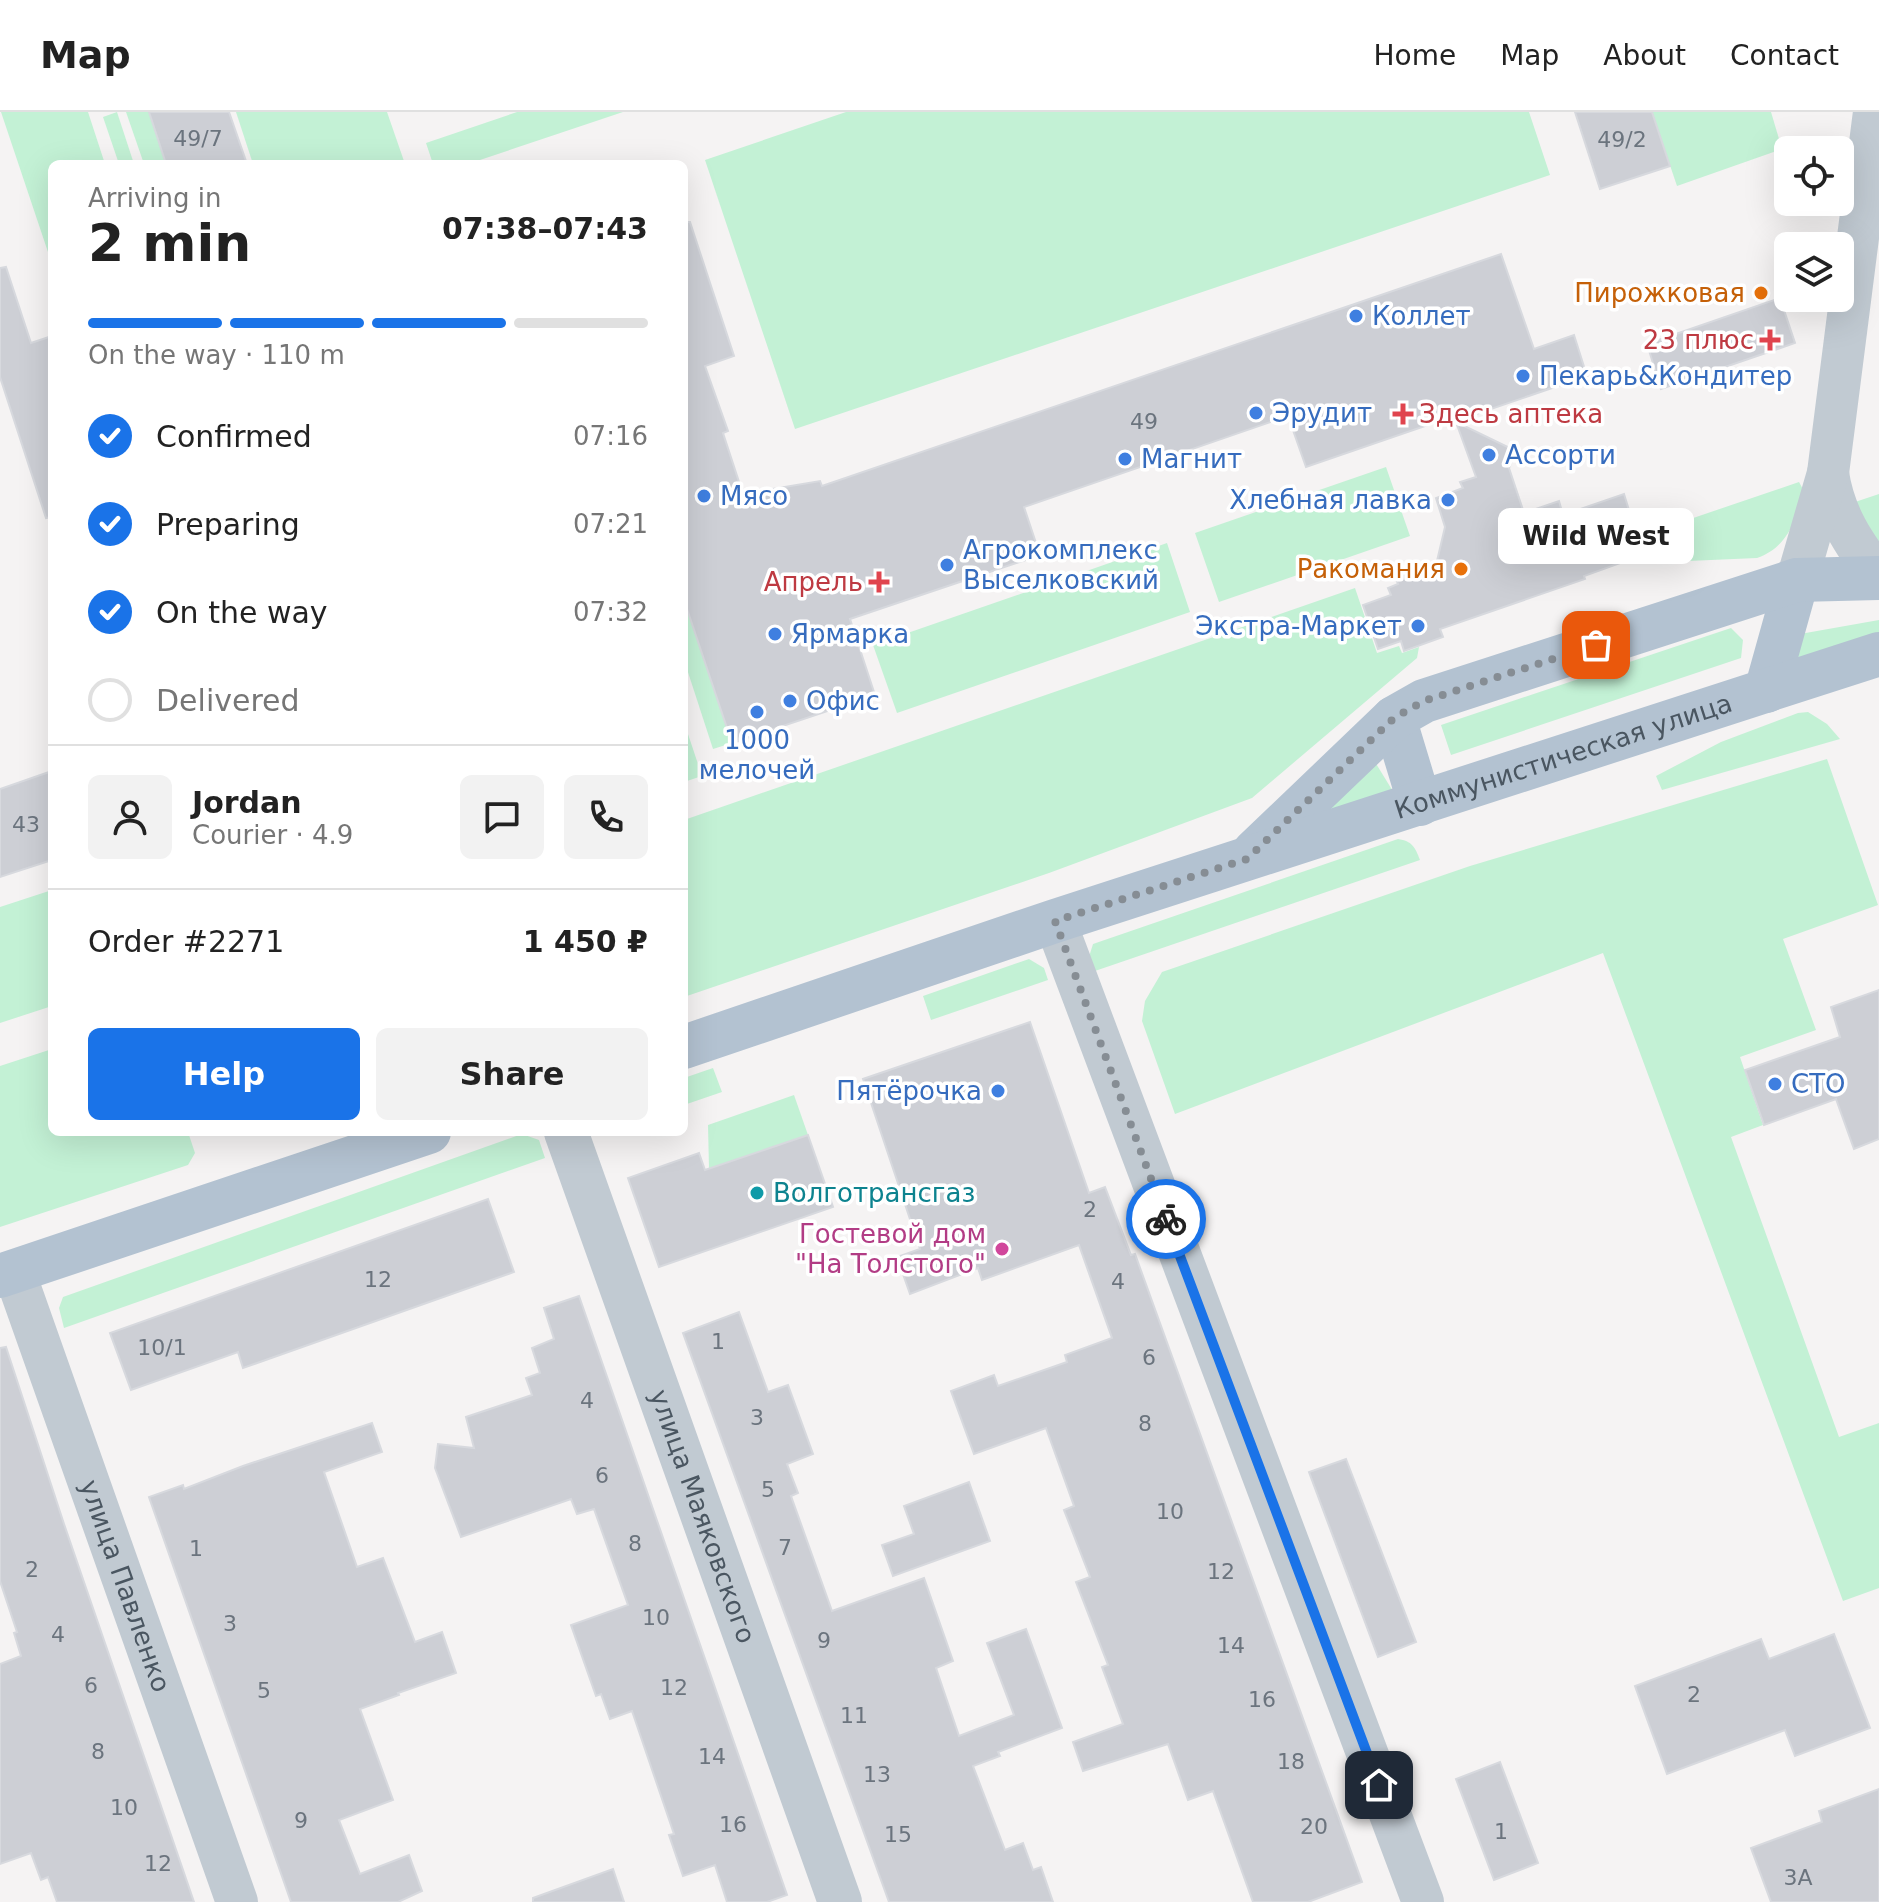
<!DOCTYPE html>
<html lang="en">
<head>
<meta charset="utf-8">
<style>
	:root { --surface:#fff; --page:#f2f2f2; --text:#222; --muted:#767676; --line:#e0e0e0; --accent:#1a73e8 }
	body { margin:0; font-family:"DejaVu Sans",sans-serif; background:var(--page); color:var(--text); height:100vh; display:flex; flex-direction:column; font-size:30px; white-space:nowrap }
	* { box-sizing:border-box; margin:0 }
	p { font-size:26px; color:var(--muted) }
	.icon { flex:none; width:44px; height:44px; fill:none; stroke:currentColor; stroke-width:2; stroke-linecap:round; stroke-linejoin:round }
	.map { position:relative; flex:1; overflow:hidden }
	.drawer { position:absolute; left:48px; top:48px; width:640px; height:976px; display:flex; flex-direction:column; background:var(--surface); border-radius:12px; box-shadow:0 8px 32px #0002 }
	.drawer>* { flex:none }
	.fabs { position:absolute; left:1774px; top:24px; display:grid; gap:16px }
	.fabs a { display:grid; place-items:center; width:80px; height:80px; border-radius:12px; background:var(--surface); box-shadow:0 8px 32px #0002; font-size:40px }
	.pin { position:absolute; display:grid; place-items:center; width:68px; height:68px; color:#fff; margin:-34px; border-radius:16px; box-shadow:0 4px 12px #0006 }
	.courier { position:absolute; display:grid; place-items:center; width:80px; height:80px; margin:-40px; border:6px solid #1a73e8; border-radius:50%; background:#fff; color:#222; box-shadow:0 2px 10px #0007 }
	.bubble { position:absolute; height:56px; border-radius:12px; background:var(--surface); box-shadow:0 8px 32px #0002; font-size:26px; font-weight:700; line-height:56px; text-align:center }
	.summary em { font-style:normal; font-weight:700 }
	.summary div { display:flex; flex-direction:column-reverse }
	.summary { display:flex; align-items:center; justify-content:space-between; height:136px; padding:0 40px }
	h1 { font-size:52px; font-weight:700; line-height:60px }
	.bar { display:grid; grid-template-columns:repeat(4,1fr); gap:12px 8px; align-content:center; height:96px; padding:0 40px }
	.bar i { height:10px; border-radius:6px; background:var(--line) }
	.bar .active { background:var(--accent) }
	.bar p { grid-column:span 4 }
	.line { display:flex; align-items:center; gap:20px; padding:0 40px; border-top:2px solid var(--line) }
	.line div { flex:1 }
	.round { display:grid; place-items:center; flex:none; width:84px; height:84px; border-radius:12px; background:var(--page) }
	ol { padding:0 40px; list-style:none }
	li { display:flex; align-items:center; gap:24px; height:88px }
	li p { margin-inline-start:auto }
	li .icon { padding:8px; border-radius:50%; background:var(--accent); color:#fff; stroke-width:4 }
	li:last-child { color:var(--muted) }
	li i { width:44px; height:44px; border:4px solid var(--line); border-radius:50% }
	.primary-button { display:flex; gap:16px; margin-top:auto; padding:16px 40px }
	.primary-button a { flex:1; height:92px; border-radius:12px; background:var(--accent); color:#fff; font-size:32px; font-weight:700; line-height:92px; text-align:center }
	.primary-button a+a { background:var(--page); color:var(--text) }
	header { display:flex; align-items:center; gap:48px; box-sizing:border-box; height:112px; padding:0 40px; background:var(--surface); border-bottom:2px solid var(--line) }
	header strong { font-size:38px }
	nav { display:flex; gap:44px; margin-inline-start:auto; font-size:28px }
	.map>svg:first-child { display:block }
	.green { fill:#c3f1d5 }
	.building { fill:#cdcfd5; stroke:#d7d9de; stroke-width:2 }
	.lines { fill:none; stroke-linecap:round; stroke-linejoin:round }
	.minor { stroke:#c1cad2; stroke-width:42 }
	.tertiary { stroke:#c1cad2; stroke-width:44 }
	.primary { stroke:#b3c2d1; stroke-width:44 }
	.done { stroke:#868d94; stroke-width:8; stroke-dasharray:0 14.4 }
	.route { stroke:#1a73e8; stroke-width:10 }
	.food-dot { fill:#e8710a; stroke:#fff; stroke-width:3 }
	.shop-dot { fill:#3f7fe0; stroke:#fff; stroke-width:3 }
	.health-dot { fill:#e0444e; stroke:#fff; stroke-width:3 }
	.culture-dot { fill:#0f9aa8; stroke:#fff; stroke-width:3 }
	.hotel-dot { fill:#d1479c; stroke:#fff; stroke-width:3 }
	.labels { text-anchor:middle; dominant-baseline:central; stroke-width:7; stroke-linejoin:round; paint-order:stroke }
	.number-label { font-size:22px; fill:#6b747e }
	.food-label { font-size:26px; fill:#c56008; stroke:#fff; text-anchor:end }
	.shop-label { font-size:26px; fill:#366cbe; stroke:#fff; text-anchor:start }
	.health-label { font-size:26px; fill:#be3a42; stroke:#fff; text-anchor:end }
	.street-label { font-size:26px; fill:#4a5661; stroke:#fff }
	.culture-label { font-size:26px; fill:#0d838f; stroke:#fff; text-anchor:start }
	.hotel-label { font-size:26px; fill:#b23c85; stroke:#fff; text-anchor:end }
</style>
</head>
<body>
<header>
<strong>Map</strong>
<nav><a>Home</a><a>Map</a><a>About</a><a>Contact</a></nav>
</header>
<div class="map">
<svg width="1879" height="1790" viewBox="0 0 1879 1790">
	<rect width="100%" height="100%" fill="#f5f3f3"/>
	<g class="green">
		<path d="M 1,0 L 88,0 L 105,52 L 52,52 L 52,152 Z"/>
		<path d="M 117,0 L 134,52 L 119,52 L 103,5 Z"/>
		<path d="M 126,0 L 149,0 L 166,52 L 144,52 Z"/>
		<path d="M 236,0 L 387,0 L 405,52 L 253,52 Z"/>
		<path d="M 517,0 L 623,0 L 468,52 L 433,52 L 426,31 Z"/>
		<path d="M 846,0 L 1529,0 L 1550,63 L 795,317 L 705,48 Z"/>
		<path d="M 1652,0 L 1771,0 L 1782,37 L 1677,74 Z"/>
		<path d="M 1386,355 L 1410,424 L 1219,490 L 1195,421 Z"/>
		<path d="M 1799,370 L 1805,381 C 1795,409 1787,436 1757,446 L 1665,450 L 1655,419 Z"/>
		<path d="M 1879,382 L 1879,435 L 1852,391 Z"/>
		<path d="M 1167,431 L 1190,500 L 897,601 L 873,533 Z"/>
		<path d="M 1355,476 L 1377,541 L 1399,534 L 1402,541 L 1419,535 L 1417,546 L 1252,686 L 1049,761 L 684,885 L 684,708 Z"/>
		<path d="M 684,488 L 732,631 L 713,637 L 684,548 Z"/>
		<path d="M 1879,508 L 1879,522 L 1795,550 L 1800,522 Z"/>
		<path d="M 1731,516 L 1743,528 L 1741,546 L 1451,643 L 1441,613 Z"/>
		<path d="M 1808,600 L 1827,612 L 1840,627 L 1662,678 L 1656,664 L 1721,630 L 1798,601 Z"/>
		<path d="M 684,610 L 702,664 L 684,670 Z"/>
		<path d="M 1827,647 L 1878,793 L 1783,827 L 1816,918 L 1740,945 L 1763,1013 L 1731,1025 L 1839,1325 L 1879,1311 L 1879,1476 L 1843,1489 L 1603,841 L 1175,1002 L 1142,909 L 1145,889 L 1162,860 L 1470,754 Z"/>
		<path d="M 1375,650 L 1394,681 L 1315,709 Z"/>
		<path d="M 1398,727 C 1412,729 1415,735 1420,748 L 1092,860 L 1088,848 L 1093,832 Z"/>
		<path d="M 52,778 L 52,894 L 0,911 L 0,795 Z"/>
		<path d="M 1029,847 L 1044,856 L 1048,868 L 931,908 L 923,884 Z"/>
		<path d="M 52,937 L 52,1020 L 188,1020 L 195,1041 L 188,1053 L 0,1115 L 0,954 Z"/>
		<path d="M 713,956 L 722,980 L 684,993 L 684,966 Z"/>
		<path d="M 794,983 L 808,1023 L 709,1057 L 708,1013 Z"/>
		<path d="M 522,1022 L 539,1028 L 545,1046 L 64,1216 L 59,1196 L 63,1185 Z"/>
	</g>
	<g class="building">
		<path d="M 149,0 L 229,0 L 247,52 L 166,52 Z"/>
		<path d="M 1575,0 L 1652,0 L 1670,54 L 1600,77 Z"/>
		<path d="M 684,110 L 690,110 L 734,244 L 705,254 L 728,319 L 723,321 L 743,382 L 820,369 L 822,374 L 1501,142 L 1534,237 L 1574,223 L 1587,264 L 1456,309 L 1454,304 L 1306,355 L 1288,304 L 1024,395 L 1040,443 L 850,507 L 875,583 L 732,631 L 684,488 Z"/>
		<path d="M 6,155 L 31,231 L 52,224 L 52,405 L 46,406 L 0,265 L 0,156 Z"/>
		<path d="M 1780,186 L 1795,231 L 1661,277 L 1647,232 Z"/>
		<path d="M 1456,310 L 1516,339 L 1509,356 L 1524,401 L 1559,389 L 1563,403 L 1624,382 L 1641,437 L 1624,443 L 1626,449 L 1584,464 L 1585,467 L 1440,517 L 1443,525 L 1404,539 L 1401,529 L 1378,537 L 1363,493 L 1391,483 L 1388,476 L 1398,472 L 1395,464 L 1437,449 L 1445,415 L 1436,386 L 1463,376 L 1460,370 L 1476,365 Z"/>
		<path d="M 52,659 L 52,748 L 0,765 L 0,677 Z"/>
		<path d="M 1879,878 L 1879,1027 L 1854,1037 L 1836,987 L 1764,1013 L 1745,958 L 1840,925 L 1831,895 Z"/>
		<path d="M 1030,910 L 1089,1081 L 1105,1075 L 1131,1143 L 1135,1142 L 1362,1770 L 1308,1790 L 1253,1790 L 1213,1679 L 1188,1688 L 1168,1632 L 1083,1659 L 1073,1630 L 1123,1612 L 1102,1555 L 1108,1553 L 1076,1470 L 1090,1465 L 1064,1398 L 1074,1394 L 1046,1316 L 974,1342 L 951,1279 L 994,1263 L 998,1274 L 1067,1250 L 1065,1243 L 1112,1226 L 1079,1133 L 982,1168 L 978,1156 L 910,1182 L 897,1145 L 920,1137 L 863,967 Z"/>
		<path d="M 808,1023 L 833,1095 L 659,1155 L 628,1066 L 699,1041 L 705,1058 Z"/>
		<path d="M 488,1087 L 514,1160 L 243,1256 L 238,1240 L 131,1278 L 110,1221 Z"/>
		<path d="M 579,1184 L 787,1783 L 767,1790 L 727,1790 L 715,1753 L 683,1764 L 669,1723 L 674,1722 L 632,1599 L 610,1607 L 601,1582 L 596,1584 L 571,1513 L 628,1493 L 594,1397 L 577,1402 L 571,1387 L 461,1425 L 435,1356 L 438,1332 L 474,1336 L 466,1305 L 532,1283 L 526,1266 L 540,1261 L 532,1236 L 554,1227 L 544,1196 Z"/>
		<path d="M 739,1200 L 768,1280 L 788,1273 L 813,1342 L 787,1352 L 798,1381 L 791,1384 L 832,1499 L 924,1466 L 953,1549 L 936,1556 L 959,1624 L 1014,1603 L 987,1531 L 1026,1517 L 1062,1616 L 998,1640 L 1000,1644 L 973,1654 L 1005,1738 L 1023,1731 L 1033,1758 L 1041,1755 L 1053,1790 L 889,1790 L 683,1221 Z"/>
		<path d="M 6,1235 L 64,1412 L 194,1790 L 57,1790 L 48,1765 L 41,1768 L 31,1741 L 0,1752 L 0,1552 L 21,1544 L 14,1521 L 17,1520 L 0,1469 L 0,1236 Z"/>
		<path d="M 372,1311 L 382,1340 L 324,1360 L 357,1455 L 383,1446 L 415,1530 L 442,1520 L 456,1561 L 398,1581 L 399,1583 L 360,1597 L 393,1688 L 339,1708 L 360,1762 L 409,1743 L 422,1779 L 398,1790 L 291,1790 L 149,1385 L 183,1373 L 184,1377 L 243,1354 Z"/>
		<path d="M 1346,1347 L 1416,1530 L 1378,1545 L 1309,1360 Z"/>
		<path d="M 969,1370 L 990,1429 L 893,1464 L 882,1433 L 914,1422 L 904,1394 Z"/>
		<path d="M 1834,1522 L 1870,1616 L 1795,1644 L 1785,1618 L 1667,1662 L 1635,1574 L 1761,1527 L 1769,1547 Z"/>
		<path d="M 1500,1650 L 1538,1751 L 1494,1768 L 1456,1667 Z"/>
		<path d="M 1879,1677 L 1879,1790 L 1771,1790 L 1751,1736 L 1822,1710 L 1819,1699 Z"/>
		<path d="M 613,1757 L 624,1790 L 533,1790 L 533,1786 Z"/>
	</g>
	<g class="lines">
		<g class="minor">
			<path d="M 1828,361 C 1834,403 1854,432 1879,465"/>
			<path d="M 1797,468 L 1828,361 L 1874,0"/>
			<path d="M 1055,809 L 1423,1790"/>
			<path id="s1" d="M 14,1159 L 237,1790"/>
		</g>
		<path class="tertiary" id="s2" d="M 566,1020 L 840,1790"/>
		<g class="primary">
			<path d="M 1766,579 L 1797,468"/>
			<path d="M 1394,606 L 1420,692"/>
			<path d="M 1254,740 L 1394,606 L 1424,589 L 1797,468 L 1879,466"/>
			<path id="s3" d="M 684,935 L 1055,809 L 1879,542"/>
			<path d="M 0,1164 L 429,1020"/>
		</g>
	</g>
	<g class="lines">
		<path class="done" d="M 1166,1107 L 1055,809 L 1247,747 L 1394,606 L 1424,589 L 1596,533"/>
		<path class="route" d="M 1166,1107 L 1379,1673"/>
	</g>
	<g class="food-dot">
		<circle cx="1761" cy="181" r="8"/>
		<circle cx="1461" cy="457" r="8"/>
	</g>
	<g class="shop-dot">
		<circle cx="1356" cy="204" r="8"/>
		<circle cx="1523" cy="264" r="8"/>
		<circle cx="1256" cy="301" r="8"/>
		<circle cx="1489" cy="343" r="8"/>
		<circle cx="1125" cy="347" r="8"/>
		<circle cx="704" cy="384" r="8"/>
		<circle cx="1448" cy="388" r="8"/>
		<circle cx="947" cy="453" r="8"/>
		<circle cx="1418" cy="514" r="8"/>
		<circle cx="775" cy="522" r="8"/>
		<circle cx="790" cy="589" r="8"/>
		<circle cx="757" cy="600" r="8"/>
		<circle cx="1775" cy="972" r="8"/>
		<circle cx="998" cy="979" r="8"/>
	</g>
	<g class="health-dot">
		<path d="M1766 216h8v8h8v8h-8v8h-8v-8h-8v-8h8z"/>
		<path d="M1399 290h8v8h8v8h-8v8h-8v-8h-8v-8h8z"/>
		<path d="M875 458h8v8h8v8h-8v8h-8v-8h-8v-8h8z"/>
	</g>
	<circle class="culture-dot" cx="757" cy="1081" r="8"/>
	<circle class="hotel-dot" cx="1002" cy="1137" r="8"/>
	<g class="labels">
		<g class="number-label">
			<text x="198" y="26">49/7</text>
			<text x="1622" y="27">49/2</text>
			<text x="1144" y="309">49</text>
			<text x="26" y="712">43</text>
			<text x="1090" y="1097">2</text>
			<text x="378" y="1167">12</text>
			<text x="1118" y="1169">4</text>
			<text x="718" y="1229">1</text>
			<text x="162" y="1235">10/1</text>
			<text x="1149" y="1245">6</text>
			<text x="587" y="1288">4</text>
			<text x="757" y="1305">3</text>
			<text x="1145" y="1311">8</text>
			<text x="602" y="1363">6</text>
			<text x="768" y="1377">5</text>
			<text x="1170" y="1399">10</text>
			<text x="635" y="1431">8</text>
			<text x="785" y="1435">7</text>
			<text x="196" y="1436">1</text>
			<text x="32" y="1457">2</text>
			<text x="1221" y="1459">12</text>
			<text x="656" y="1505">10</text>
			<text x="230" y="1511">3</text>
			<text x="58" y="1522">4</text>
			<text x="824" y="1528">9</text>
			<text x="1231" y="1533">14</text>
			<text x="91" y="1573">6</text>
			<text x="674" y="1575">12</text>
			<text x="264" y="1578">5</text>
			<text x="1694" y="1582">2</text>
			<text x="1262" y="1587">16</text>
			<text x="854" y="1603">11</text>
			<text x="98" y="1639">8</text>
			<text x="712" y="1644">14</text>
			<text x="1291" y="1649">18</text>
			<text x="877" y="1662">13</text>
			<text x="124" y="1695">10</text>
			<text x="301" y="1708">9</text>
			<text x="733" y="1712">16</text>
			<text x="1314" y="1714">20</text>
			<text x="1501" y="1719">1</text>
			<text x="898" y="1722">15</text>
			<text x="158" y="1751">12</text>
			<text x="1798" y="1765">3А</text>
		</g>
		<g class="food-label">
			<text x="1745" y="181">Пирожковая</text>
			<text x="1445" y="457">Ракомания</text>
		</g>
		<g class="shop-label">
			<text x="1372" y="204">Коллет</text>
			<text x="1539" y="264">Пекарь&amp;Кондитер</text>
			<text x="1272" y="301">Эрудит</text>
			<text x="1505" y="343">Ассорти</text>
			<text x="1141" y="347">Магнит</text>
			<text x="720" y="384">Мясо</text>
			<text x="1432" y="388" text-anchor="end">Хлебная лавка</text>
			<text x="963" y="438">Агрокомплекс<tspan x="963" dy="30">Выселковский</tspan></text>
			<text x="1402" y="514" text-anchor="end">Экстра-Маркет</text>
			<text x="791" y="522">Ярмарка</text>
			<text x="806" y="589">Офис</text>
			<text x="757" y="628" text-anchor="middle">1000<tspan x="757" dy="30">мелочей</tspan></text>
			<text x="1791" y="972">СТО</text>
			<text x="982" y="979" text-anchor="end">Пятёрочка</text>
		</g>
		<g class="health-label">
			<text x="1754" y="228">23 плюс</text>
			<text x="1419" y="302" text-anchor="start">Здесь аптека</text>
			<text x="863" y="470">Апрель</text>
		</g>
		<g class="street-label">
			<text stroke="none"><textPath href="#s3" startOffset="926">Коммунистическая улица</textPath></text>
			<text stroke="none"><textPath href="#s2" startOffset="408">улица Маяковского</textPath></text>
			<text stroke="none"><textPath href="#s1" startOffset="334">улица Павленко</textPath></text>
		</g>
		<g class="culture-label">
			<text x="773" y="1081">Волготрансгаз</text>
		</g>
		<g class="hotel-label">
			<text x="986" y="1122">Гостевой дом<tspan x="986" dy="30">"На Толстого"</tspan></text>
		</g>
	</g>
</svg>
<div class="fabs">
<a><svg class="icon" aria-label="locate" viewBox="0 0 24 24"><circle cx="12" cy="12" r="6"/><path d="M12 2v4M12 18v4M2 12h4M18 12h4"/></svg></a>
<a><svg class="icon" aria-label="layers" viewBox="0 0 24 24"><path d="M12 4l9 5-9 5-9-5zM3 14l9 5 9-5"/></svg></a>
</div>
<div class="pin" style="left:1596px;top:533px;background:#ea580c"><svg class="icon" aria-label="bag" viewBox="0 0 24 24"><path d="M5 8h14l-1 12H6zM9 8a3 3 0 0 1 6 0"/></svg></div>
<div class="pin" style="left:1379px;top:1673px;background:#1f2937"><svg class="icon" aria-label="home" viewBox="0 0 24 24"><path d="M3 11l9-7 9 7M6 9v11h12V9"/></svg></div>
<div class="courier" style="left:1166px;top:1107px"><svg class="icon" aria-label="bike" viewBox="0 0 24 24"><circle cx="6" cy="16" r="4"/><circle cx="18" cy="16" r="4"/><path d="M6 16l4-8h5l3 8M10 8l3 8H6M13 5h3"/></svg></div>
<div class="bubble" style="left:1498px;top:396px;width:196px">Wild West</div>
<section class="drawer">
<div class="summary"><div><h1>2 min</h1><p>Arriving in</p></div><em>07:38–07:43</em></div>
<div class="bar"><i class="active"></i><i class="active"></i><i class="active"></i><i></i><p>On the way · 110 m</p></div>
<ol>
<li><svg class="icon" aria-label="check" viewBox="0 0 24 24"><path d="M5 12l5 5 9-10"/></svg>Confirmed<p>07:16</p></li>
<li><svg class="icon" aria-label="check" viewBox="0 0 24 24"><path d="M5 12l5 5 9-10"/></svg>Preparing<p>07:21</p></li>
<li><svg class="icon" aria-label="check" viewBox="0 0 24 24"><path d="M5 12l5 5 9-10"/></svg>On the way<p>07:32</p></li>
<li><i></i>Delivered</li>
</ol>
<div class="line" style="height:144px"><a class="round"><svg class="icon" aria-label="person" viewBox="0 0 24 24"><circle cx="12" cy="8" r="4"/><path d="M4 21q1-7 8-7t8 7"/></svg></a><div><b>Jordan</b><p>Courier · 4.9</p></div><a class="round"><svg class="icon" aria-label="chat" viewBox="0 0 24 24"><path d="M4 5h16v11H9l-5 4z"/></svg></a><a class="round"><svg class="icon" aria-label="phone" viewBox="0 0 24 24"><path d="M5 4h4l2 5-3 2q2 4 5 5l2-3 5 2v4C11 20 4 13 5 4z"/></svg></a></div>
<div class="line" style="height:104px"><div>Order #2271</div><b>1 450 ₽</b></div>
<div class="primary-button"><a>Help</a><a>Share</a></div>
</section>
</div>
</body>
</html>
